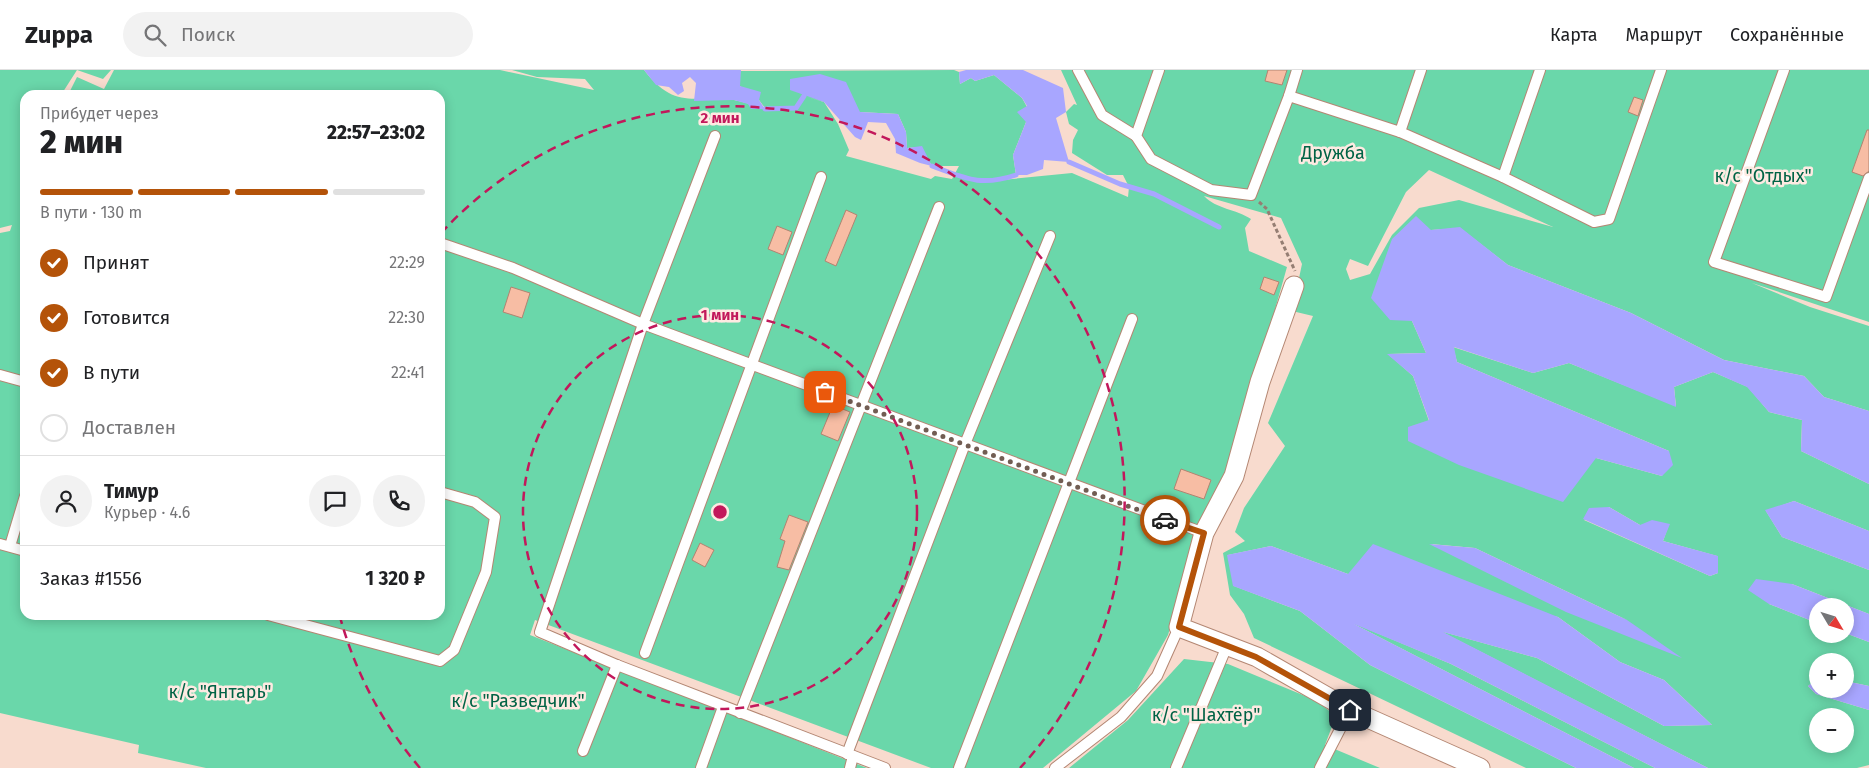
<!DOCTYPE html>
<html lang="ru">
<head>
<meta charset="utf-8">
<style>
	:root { --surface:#fff; --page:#f2f2f2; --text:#202124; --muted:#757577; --line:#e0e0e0; --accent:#b45309 }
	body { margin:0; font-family:"Fira Sans",sans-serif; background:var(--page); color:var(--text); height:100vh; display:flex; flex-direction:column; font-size:19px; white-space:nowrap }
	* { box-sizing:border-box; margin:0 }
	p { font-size:16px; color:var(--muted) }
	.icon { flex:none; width:28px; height:28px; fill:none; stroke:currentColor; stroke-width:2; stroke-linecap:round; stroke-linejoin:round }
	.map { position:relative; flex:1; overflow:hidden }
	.side { position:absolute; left:20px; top:20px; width:425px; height:530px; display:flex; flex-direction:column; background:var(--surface); border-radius:15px; box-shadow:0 2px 12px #0003 }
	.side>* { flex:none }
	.needle { width:32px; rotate:128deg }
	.buttons { position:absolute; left:1809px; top:528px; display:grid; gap:10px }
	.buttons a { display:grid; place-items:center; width:45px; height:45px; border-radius:50%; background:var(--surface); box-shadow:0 2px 12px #0003; font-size:25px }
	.pin { position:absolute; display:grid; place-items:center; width:42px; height:42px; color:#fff; margin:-21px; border-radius:10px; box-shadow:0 2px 8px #0006 }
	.courier { position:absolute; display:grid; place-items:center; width:50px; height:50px; margin:-25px; border:4px solid #b45309; border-radius:50%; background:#fff; color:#222; box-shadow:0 1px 6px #0007 }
	.head em { font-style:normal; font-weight:800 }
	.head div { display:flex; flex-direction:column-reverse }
	.head { display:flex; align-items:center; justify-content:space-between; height:85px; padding:0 20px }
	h1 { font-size:32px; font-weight:800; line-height:38px }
	.bar { display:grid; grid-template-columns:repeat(4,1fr); gap:8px 5px; align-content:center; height:60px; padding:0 20px }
	.bar i { height:6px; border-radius:4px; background:var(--line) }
	.bar .selected { background:var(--accent) }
	.bar p { grid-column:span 4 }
	.line { display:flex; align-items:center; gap:12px; padding:0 20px; border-top:1px solid var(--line) }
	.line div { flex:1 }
	.round { display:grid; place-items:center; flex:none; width:52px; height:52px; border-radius:26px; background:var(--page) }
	ol { padding:0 20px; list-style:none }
	li { display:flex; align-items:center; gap:15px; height:55px }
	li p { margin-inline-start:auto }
	li .icon { padding:5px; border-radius:50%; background:var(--accent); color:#fff; stroke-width:4 }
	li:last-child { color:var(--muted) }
	li i { width:28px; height:28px; border:2px solid var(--line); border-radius:50% }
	header { display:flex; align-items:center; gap:30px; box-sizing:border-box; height:70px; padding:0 25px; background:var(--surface); border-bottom:1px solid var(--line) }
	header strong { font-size:24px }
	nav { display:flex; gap:28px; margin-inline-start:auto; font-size:18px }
	.search { width:350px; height:45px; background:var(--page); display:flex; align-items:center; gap:12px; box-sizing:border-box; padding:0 18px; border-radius:28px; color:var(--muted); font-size:19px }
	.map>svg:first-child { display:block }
	.green { fill:#6ad7aa; fill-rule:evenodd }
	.water { fill:#a8a6ff }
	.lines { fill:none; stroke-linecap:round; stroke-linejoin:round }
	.stream { stroke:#a8a6ff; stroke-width:5 }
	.building { fill:#f7bda4; stroke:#b18471 }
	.lane-casing { stroke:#b48773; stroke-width:12 }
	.street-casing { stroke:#b48773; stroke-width:21 }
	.path { stroke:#957e73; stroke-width:3; stroke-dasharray:4 2.5; stroke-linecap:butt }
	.lane { stroke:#fff; stroke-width:10 }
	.street { stroke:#fff; stroke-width:19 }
	.done { stroke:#725d53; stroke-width:5; stroke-dasharray:0 9 }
	.route { stroke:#b45309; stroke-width:6 }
	.ring { fill:none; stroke:#c2185b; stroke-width:2.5; stroke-dasharray:9 6 }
	.labels { text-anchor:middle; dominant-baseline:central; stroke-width:5; stroke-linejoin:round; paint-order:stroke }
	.park-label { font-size:18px; fill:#016345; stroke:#feeae2 }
	.centre { fill:#c2185b; stroke:#feeae2; stroke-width:2.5 }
	.ring-label { font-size:15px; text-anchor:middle; font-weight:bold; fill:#c2185b; stroke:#feeae2; stroke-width:5; stroke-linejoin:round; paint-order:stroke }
</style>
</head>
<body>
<header>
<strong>Zuppa</strong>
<div class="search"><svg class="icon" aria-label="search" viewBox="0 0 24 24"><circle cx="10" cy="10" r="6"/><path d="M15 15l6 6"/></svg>Поиск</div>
<nav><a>Карта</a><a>Маршрут</a><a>Сохранённые</a></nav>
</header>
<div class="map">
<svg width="1869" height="698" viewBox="0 0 1869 698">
	<rect width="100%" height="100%" fill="#f8dbce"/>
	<g class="green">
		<path d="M 0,0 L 111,0 L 103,9 L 77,0 L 61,25 L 25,25 L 25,545 L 440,545 L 440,25 L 68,25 L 77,7 L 104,19 L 114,0 L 500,0 L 594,20 L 585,9 L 537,7 L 512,0 L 644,0 C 675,40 692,25 734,30 C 744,32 755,36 765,38 L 759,30 L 740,16 L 739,1 L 954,0 L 959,2 L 960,14 L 971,8 L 975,11 L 994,5 L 1022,28 L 1027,37 L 1026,52 L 1013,85 L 1016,105 L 1002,110 L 1072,103 L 1128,127 L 1129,117 L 1123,105 L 1107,105 L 1072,83 L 1073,70 L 1078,60 L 1069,54 L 1066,42 L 1074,34 L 1077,35 L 1061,0 L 1869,0 L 1869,252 L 1752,213 L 1810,237 L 1869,256 L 1869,341 L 1824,327 L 1804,306 L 1724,290 L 1631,243 L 1508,195 L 1460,158 L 1431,160 L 1412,251 L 1426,283 L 1388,284 L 1413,306 L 1429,351 L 1596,388 L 1662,406 L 1669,381 L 1457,292 L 1453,277 L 1533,303 L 1569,293 L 1676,336 L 1674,317 L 1713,302 L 1748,317 L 1769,342 L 1802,350 L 1801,381 L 1869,414 L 1869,461 L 1794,431 L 1766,441 L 1782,467 L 1869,500 L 1869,544 L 1792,514 L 1769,534 L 1817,553 L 1818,564 L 1845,563 L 1869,572 L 1869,616 L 1845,611 L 1845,591 L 1818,591 L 1817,609 L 1808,616 L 1816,624 L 1869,640 L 1869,695 L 1857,698 L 1708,698 L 1440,561 L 1537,588 L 1664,656 L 1712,655 L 1664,610 L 1620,592 L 1558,547 L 1348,504 L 1271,476 L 1228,485 L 1234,516 L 1300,541 L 1370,595 L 1576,698 L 1526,698 L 1254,568 L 1244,544 L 1230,525 L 1223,483 L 1245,471 L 1235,462 L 1244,438 L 1285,376 L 1268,353 L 1313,246 L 1292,241 L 1302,194 L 1281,148 L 1204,126 C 1216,139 1236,139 1251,149 L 1245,158 L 1249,181 L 1287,197 L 1228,405 L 1192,486 L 1168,565 L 1136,621 L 1043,698 L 931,698 L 535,550 L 530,565 L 867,698 L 206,698 L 138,683 L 139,675 L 0,643 L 0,163 L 10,161 L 12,155 L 0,158 ZM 804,26 L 859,42 L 898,44 L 906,62 L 907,78 L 920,77 L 932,96 L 959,96 L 952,109 L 935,106 L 931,109 L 846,86 L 849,80 L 838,54 L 824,32 ZM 1429,100 L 1553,157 L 1459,130 L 1419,138 L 1392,165 L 1370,204 L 1350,210 L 1346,199 L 1350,189 L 1368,196 L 1406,122 ZM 1609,437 L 1640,455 L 1669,454 L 1663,471 L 1717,486 L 1718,503 L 1710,506 L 1584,450 ZM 1431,474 L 1475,478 L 1627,550 ZM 1818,646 L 1845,646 L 1845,674 L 1818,674 Z"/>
		<path d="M 1346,550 L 1451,594 L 1655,698 L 1634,698 Z"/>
		<path d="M 1184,589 L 1228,594 L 1315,630 L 1336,646 L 1325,675 L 1380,698 L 1069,698 L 1128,650 Z"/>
	</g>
	<g class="water">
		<path d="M 644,0 L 741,0 L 740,16 L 761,22 L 759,30 L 765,39 L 751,39 L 748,34 L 734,30 L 694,31 L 696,13 L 690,7 L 682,13 L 684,21 L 678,25 L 669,17 L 656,15 Z"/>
		<path d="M 966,0 L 1023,0 L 1063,18 L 1066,42 L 1056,48 L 1069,92 L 1044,90 L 1043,99 L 1027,105 L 1016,105 L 1013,85 L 1026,52 L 1017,42 L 1027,36 L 1022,28 L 994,5 L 975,11 L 971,8 L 960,14 L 959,2 Z"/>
		<path d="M 820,4 L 846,12 L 860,42 L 898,44 L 906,62 L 907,78 L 922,76 L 932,96 L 920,93 L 896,83 L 895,69 L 886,53 L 868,52 L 861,70 L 855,67 L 824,32 L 790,20 L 790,9 Z"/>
		<path d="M 1416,146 L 1431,160 L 1460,157 L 1508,195 L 1631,243 L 1724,290 L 1804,306 L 1824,327 L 1869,341 L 1869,414 L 1801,381 L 1802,350 L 1769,342 L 1747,317 L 1713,302 L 1674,317 L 1676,337 L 1569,293 L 1533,303 L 1454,277 L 1457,292 L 1669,381 L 1673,395 L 1662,406 L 1596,388 L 1563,432 L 1459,395 L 1408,371 L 1408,357 L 1429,350 L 1413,306 L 1387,284 L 1426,283 L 1412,251 L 1390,250 L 1371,228 L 1392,169 Z"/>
		<path d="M 1794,431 L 1869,461 L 1869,500 L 1782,467 L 1765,440 Z"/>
		<path d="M 1609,437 L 1640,455 L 1652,450 L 1670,454 L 1663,471 L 1718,486 L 1718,503 L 1710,506 L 1583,449 L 1589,438 Z"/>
		<path d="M 1373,474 L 1558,547 L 1620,592 L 1664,610 L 1712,655 L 1664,656 L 1537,588 L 1443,562 L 1708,698 L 1655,698 L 1451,594 L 1354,554 L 1634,698 L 1576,698 L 1370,595 L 1300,541 L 1233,516 L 1227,485 L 1271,476 L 1348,504 Z"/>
		<path d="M 1429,474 L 1475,478 L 1627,550 L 1682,588 L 1566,542 Z"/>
		<path d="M 1756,509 L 1792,514 L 1869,544 L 1869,572 L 1845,563 L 1845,536 L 1818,536 L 1817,553 L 1769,534 L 1748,520 Z"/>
		<path d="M 1817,609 L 1818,619 L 1845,619 L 1845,611 L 1869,616 L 1869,640 L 1816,624 L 1808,616 Z"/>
	</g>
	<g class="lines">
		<g class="stream">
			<path d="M 765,39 L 796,38 L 804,26"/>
			<path d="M 1069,92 L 1120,114 L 1154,124 L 1219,157"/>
			<path d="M 932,96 C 965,108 980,117 1016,105"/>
		</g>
	</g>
	<g class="building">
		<path d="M 1268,0 L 1287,0 L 1282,15 L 1265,11 Z"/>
		<path d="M 1634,27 L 1643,30 L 1638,46 L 1628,42 Z"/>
		<path d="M 1867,60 L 1869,60 L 1869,101 L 1863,106 L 1852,102 Z"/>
		<path d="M 846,140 L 857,145 L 836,196 L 825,191 Z"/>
		<path d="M 777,156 L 792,162 L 783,185 L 768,179 Z"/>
		<path d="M 1264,207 L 1279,212 L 1274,225 L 1260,219 Z"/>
		<path d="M 511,217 L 530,223 L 522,248 L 503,242 Z"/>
		<path d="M 833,335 L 850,342 L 838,371 L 821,364 Z"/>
		<path d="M 1181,399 L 1211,410 L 1204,429 L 1174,419 Z"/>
		<path d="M 789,445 L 808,452 L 789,500 L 777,497 L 785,471 L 780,469 Z"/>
		<path d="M 700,473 L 714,480 L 705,497 L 692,490 Z"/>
	</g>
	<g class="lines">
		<defs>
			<g id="lane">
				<path d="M 1078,0 L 1102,45 L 1136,66"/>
				<path d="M 1159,0 L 1136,66 L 1151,89 L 1211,120 L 1251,125 L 1289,26 L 1400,62 L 1503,107 L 1594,152 L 1609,149 L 1661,0"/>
				<path d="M 1784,0 L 1714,192 L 1826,227 L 1869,108"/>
				<path d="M 1289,26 L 1297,0"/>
				<path d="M 1400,62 L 1421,0"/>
				<path d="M 1503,107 L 1540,0"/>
				<path d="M 440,173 L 513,198 L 643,254 L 715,66"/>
				<path d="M 0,305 L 25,312"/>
				<path d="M 0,474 L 25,481"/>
				<path d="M 10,476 L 25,426"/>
				<path d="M 268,545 L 440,591 L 454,580 L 486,502 L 495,447 L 475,432 L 440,422"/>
				<path d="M 645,583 L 821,107"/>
				<path d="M 740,643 L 939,137"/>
				<path d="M 583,681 L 617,595"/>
				<path d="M 847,684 L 965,374 L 1050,166"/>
				<path d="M 701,698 L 723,637"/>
				<path d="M 850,698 L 853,686"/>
				<path d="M 885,698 L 617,595 L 540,562 L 643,254 L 1204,463"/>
				<path d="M 959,698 L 1132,249"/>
				<path d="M 1055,698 L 1121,647 L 1157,606 L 1179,557"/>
				<path d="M 1176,698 L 1227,576"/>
				<path d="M 1320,698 L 1350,640"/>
			</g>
			<path id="street" d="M 1294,216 L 1260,312 L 1234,406 L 1204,463 L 1179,557 L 1257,587 L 1350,640 L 1480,698"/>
		</defs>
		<use href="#lane" class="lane-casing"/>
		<use href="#street" class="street-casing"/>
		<path class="path" d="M 1259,132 L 1267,139 L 1295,201"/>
		<use href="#lane" class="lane"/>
		<use href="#street" class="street"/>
	</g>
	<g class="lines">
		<path class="done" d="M 825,322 L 1165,450"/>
		<path class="route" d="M 1165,450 L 1204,463 L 1179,557 L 1256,587 L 1350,640"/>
	</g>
	<g class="ring">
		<circle cx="720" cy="442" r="197"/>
		<path d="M420 698A394 394 0 0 1 340 547M441 163A394 394 0 0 1 1020 698"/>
	</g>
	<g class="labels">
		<g class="park-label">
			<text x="1333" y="83">Дружба</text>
			<text x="1763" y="106">к/с "Отдых"</text>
			<text x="220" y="622">к/с "Янтарь"</text>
			<text x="518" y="631">к/с "Разведчик"</text>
			<text x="1206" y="645">к/с "Шахтёр"</text>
		</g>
	</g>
	<circle cx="720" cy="442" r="8" class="centre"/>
	<g class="ring-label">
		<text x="720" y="53">2 мин</text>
		<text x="720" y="250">1 мин</text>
	</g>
</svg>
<div class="buttons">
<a><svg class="needle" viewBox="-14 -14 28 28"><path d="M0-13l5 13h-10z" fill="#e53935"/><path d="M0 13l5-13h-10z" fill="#757577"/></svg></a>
<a>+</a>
<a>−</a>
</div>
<div class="pin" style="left:825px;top:322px;background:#ea580c"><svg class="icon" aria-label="bag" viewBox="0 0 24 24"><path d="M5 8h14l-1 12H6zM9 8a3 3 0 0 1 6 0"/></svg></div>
<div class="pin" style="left:1350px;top:640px;background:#1f2937"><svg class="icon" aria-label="home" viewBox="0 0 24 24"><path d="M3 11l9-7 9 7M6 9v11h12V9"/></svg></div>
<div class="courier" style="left:1165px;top:450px"><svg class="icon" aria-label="car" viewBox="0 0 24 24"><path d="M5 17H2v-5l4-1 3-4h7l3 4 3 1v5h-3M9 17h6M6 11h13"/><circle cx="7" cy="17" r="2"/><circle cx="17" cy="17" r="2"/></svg></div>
<section class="side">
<div class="head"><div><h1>2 мин</h1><p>Прибудет через</p></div><em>22:57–23:02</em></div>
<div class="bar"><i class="selected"></i><i class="selected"></i><i class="selected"></i><i></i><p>В пути · 130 m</p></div>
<ol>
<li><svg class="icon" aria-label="check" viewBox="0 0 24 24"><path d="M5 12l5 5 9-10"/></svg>Принят<p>22:29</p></li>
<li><svg class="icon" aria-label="check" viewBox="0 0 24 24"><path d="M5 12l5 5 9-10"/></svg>Готовится<p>22:30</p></li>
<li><svg class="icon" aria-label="check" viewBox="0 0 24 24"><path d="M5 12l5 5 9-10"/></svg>В пути<p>22:41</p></li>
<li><i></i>Доставлен</li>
</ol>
<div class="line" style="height:90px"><a class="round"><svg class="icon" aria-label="person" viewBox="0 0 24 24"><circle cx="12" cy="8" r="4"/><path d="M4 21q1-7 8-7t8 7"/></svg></a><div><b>Тимур</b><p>Курьер · 4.6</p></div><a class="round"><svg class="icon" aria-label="chat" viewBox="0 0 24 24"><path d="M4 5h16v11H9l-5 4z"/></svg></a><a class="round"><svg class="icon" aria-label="phone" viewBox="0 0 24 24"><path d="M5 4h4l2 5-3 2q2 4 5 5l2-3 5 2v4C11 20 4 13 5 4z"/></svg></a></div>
<div class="line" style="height:65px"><div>Заказ #1556</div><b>1 320 ₽</b></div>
</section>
</div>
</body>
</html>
